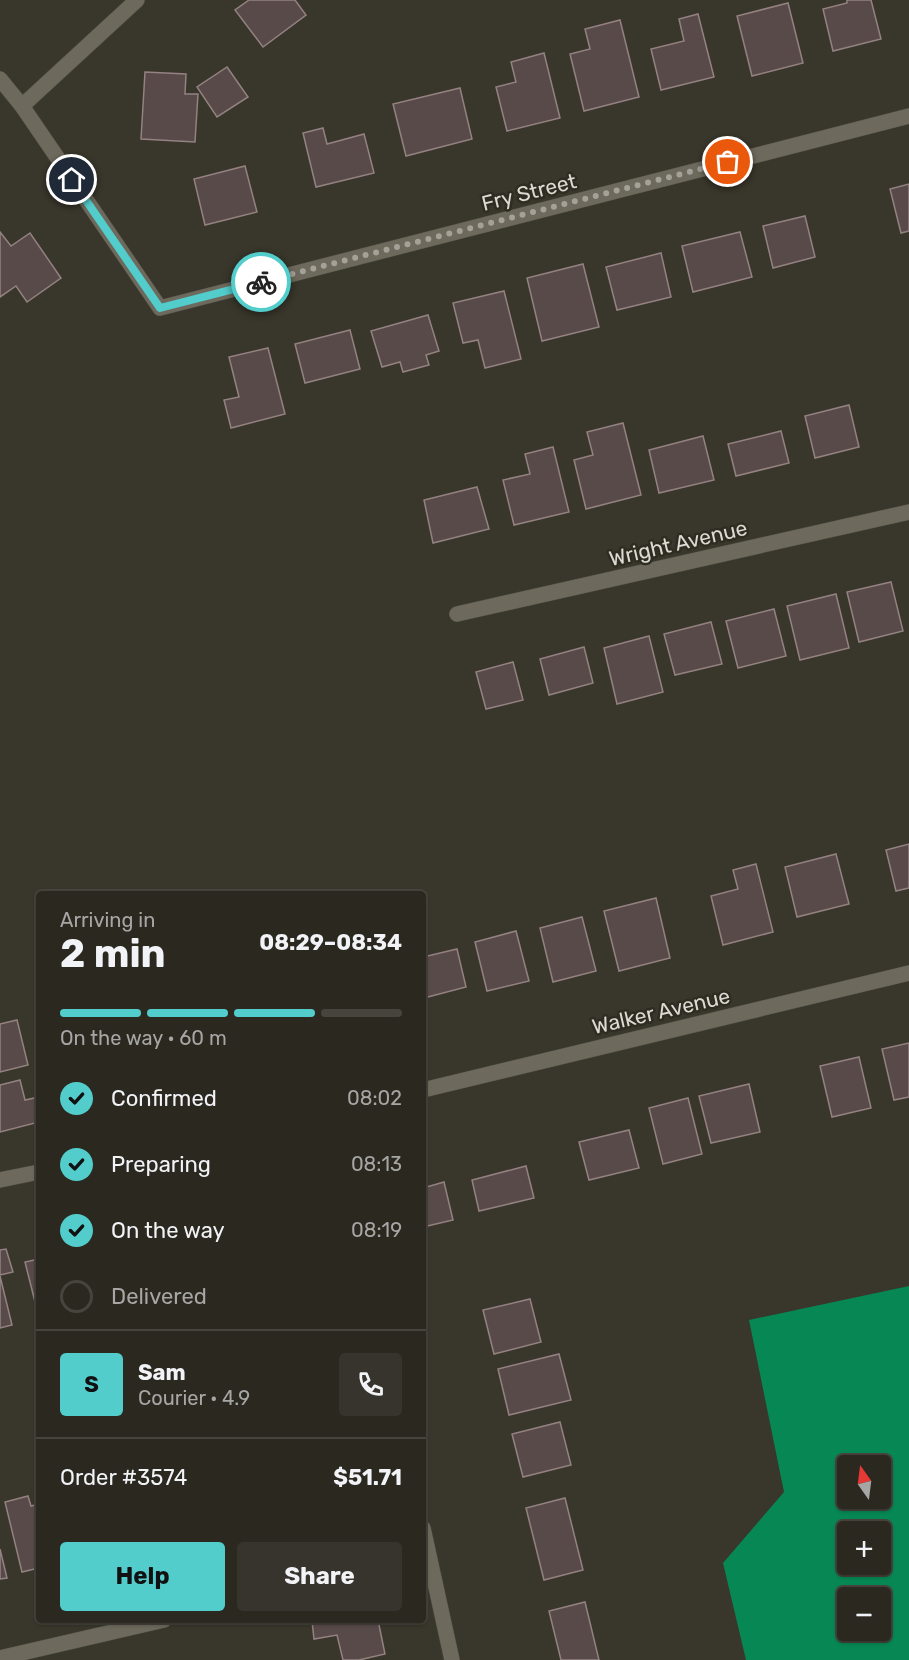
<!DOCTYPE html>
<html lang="en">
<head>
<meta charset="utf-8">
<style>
	:root { --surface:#2b2820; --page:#37342d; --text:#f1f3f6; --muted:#a6a6a5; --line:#47443e; --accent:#52cdcc }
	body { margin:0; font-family:Rubik,sans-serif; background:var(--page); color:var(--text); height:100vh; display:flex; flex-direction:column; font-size:22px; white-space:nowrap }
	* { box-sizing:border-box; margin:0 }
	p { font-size:20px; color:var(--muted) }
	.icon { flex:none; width:33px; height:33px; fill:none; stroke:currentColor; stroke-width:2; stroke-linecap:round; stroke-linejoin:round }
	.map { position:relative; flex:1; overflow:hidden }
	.sheet { position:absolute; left:36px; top:891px; width:390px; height:732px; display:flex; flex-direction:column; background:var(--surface); border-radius:6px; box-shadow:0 2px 4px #0004,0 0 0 2px var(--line) }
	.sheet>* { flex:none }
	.needle { width:39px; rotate:346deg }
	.controls { position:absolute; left:837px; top:1455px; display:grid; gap:12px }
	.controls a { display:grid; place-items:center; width:54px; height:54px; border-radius:6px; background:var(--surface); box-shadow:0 2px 4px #0004,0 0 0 2px var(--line); font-size:30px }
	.pin { position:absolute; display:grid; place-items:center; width:51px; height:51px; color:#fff; margin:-26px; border:3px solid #fff; border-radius:50%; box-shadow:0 2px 6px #0007 }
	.courier { position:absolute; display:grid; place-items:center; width:60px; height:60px; margin:-30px; border:4px solid #52cdcc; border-radius:50%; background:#fff; color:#222; box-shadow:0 2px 8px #0007 }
	.head em { font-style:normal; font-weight:700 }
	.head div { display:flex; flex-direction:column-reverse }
	.head { display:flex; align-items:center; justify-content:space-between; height:102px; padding:0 24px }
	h1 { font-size:39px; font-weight:700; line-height:45px }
	.bar { display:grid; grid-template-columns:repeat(4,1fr); gap:9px 6px; align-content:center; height:72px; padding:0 24px }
	.bar i { height:8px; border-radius:4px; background:var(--line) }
	.bar .selected { background:var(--accent) }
	.bar p { grid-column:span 4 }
	.line { display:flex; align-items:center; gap:15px; padding:0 24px; border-top:2px solid var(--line) }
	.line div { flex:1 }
	.round { display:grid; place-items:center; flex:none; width:63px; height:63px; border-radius:6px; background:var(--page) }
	ol { padding:0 24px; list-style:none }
	li { display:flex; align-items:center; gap:18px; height:66px }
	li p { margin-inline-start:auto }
	li .icon { padding:6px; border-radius:50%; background:var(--accent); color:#111; stroke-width:4 }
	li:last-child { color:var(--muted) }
	li i { width:33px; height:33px; border:3px solid var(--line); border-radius:50% }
	.cta { display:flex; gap:12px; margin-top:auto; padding:12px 24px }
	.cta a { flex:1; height:69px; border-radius:6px; background:var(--accent); color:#111; font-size:24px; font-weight:700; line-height:69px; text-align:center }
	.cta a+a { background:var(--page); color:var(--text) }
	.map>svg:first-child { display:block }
	.forest { fill:#068754; fill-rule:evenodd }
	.building { fill:#594a4a; stroke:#938281; stroke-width:1.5 }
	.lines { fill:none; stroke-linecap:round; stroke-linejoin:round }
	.minor-casing { stroke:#555349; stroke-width:16 }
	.minor { stroke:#6d695c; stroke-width:15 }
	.done { stroke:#a3a198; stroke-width:6; stroke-dasharray:0 10.8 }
	.route { stroke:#52cdcc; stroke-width:8 }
	.labels { text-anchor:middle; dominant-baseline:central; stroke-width:5; stroke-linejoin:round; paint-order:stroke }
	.street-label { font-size:21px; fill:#dcdad3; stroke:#2f2c21 }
</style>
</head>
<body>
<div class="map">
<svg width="909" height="1660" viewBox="0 0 909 1660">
	<rect width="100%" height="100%" fill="#39362b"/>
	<path class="forest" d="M 909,1286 L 909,1660 L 746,1660 L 723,1563 L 784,1492 L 749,1320 ZM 848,1466 L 880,1466 L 880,1498 L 848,1498 ZM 848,1532 L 880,1532 L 880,1564 L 848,1564 ZM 848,1598 L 880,1598 L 880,1630 L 848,1630 Z"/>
	<g class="building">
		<path d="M 249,0 L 295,0 L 306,15 L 263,47 L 235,10 Z"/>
		<path d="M 847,0 L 871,0 L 881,39 L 833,51 L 823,9 L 847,3 Z"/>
		<path d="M 788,3 L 803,63 L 752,76 L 737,16 Z"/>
		<path d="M 698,14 L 714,77 L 661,90 L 651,49 L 684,41 L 679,19 Z"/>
		<path d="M 620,20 L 639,97 L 584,111 L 570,54 L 590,49 L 585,29 Z"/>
		<path d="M 544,53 L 560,118 L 507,131 L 496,87 L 516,82 L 511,62 Z"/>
		<path d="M 227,67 L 248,97 L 217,117 L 197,87 Z"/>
		<path d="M 145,72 L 186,74 L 185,94 L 198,94 L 195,142 L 141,139 Z"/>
		<path d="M 460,88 L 472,139 L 406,156 L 393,104 Z"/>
		<path d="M 323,128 L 327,144 L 364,134 L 374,173 L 316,187 L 303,133 Z"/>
		<path d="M 245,166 L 257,212 L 205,225 L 194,179 Z"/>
		<path d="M 909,184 L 909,231 L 901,233 L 890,189 Z"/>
		<path d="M 805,216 L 815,257 L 773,268 L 763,226 Z"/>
		<path d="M 0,232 L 11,246 L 30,233 L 61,278 L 27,302 L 16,286 L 0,297 Z"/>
		<path d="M 740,232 L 752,277 L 693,292 L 682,246 Z"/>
		<path d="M 661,253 L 671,297 L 617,310 L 606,267 Z"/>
		<path d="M 583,264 L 599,327 L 542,341 L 527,278 Z"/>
		<path d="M 504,291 L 521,359 L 485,368 L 478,340 L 463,343 L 453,303 Z"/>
		<path d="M 428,315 L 439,351 L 426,355 L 429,365 L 403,372 L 400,362 L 382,367 L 371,331 Z"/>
		<path d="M 350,330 L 360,369 L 305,383 L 295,344 Z"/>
		<path d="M 268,348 L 285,414 L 231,428 L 224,400 L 239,397 L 229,357 Z"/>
		<path d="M 849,405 L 859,447 L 815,458 L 805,416 Z"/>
		<path d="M 623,423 L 641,495 L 586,509 L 574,460 L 593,455 L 587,432 Z"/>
		<path d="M 781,431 L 789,463 L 736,476 L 728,444 Z"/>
		<path d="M 703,436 L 714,480 L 659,493 L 649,450 Z"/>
		<path d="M 553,447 L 569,512 L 514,525 L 503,480 L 530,474 L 525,454 Z"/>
		<path d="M 477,487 L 489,529 L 433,543 L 424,500 Z"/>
		<path d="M 891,582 L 903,631 L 859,642 L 847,592 Z"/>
		<path d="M 836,594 L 849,648 L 800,660 L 787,606 Z"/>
		<path d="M 774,609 L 786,656 L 738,668 L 726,621 Z"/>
		<path d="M 711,622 L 722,664 L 675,675 L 664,634 Z"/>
		<path d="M 649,636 L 663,692 L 617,704 L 604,648 Z"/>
		<path d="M 584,647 L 593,683 L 549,695 L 540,659 Z"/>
		<path d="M 513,662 L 523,700 L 486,709 L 476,672 Z"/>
		<path d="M 909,844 L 909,888 L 896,891 L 886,850 Z"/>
		<path d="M 836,854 L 849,904 L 797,917 L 785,867 Z"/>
		<path d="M 756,864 L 773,932 L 723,945 L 711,896 L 738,889 L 733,870 Z"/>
		<path d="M 656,898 L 670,958 L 619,971 L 604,911 Z"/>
		<path d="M 582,917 L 596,971 L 553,982 L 540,928 Z"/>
		<path d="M 516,931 L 529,981 L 487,991 L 475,942 Z"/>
		<path d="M 457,949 L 466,987 L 424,998 L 423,957 Z"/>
		<path d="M 17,1020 L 28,1065 L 0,1072 L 0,1024 Z"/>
		<path d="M 909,1043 L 909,1097 L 894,1100 L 882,1049 Z"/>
		<path d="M 859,1057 L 871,1108 L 832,1117 L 820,1066 Z"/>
		<path d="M 20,1080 L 25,1100 L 39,1097 L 39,1122 L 0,1132 L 0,1085 Z"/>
		<path d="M 749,1084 L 760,1132 L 711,1143 L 699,1096 Z"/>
		<path d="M 688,1098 L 702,1154 L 663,1164 L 649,1108 Z"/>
		<path d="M 629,1130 L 639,1168 L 589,1180 L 579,1142 Z"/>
		<path d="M 526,1166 L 534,1198 L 479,1211 L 472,1180 Z"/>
		<path d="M 444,1182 L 453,1220 L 423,1227 L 423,1188 Z"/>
		<path d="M 6,1249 L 13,1272 L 0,1275 L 0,1250 Z"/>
		<path d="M 39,1259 L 39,1318 L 25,1262 Z"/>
		<path d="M 0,1276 L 12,1325 L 0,1328 Z"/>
		<path d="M 530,1299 L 541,1342 L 494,1354 L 483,1310 Z"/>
		<path d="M 559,1354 L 571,1400 L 509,1415 L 498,1369 Z"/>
		<path d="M 560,1422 L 571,1465 L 523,1477 L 512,1434 Z"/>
		<path d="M 28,1496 L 31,1506 L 39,1504 L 39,1568 L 22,1572 L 5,1502 Z"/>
		<path d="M 565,1498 L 583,1570 L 544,1580 L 526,1508 Z"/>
		<path d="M 0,1549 L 7,1578 L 0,1579 Z"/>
		<path d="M 585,1602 L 599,1660 L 561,1660 L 549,1611 Z"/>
		<path d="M 378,1620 L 385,1654 L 359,1660 L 343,1660 L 337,1635 L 314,1639 L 312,1621 Z"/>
	</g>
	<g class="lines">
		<defs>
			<g id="minor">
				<path d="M 0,79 L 22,106 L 160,308 L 909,116"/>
				<path d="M 22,106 L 137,0"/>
				<path d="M 457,614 L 909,512"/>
				<path d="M 423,1090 L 909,973"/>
				<path d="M 0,1180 L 39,1172"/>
				<path d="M 423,1528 L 452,1660"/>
				<path d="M 0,1658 L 164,1620"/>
			</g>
		</defs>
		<use href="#minor" class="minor-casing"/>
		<use href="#minor" class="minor"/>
	</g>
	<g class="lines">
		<path class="done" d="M 261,282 L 728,162"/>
		<path class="route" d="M 72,180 L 160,308 L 261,282"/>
	</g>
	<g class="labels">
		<g class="street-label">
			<text transform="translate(529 192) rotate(-14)">Fry Street</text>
			<text transform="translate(678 543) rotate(-13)">Wright Avenue</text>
			<text transform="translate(661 1011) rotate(-13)">Walker Avenue</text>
		</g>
	</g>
</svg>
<div class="controls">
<a><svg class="needle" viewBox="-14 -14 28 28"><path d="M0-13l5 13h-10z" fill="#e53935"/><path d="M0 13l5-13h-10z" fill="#a6a6a5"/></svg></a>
<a>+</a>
<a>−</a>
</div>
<div class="pin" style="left:728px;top:162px;background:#ea580c"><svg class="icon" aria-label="bag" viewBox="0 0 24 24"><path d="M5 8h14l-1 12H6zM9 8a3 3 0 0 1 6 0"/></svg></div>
<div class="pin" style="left:72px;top:180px;background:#1f2937"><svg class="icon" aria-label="home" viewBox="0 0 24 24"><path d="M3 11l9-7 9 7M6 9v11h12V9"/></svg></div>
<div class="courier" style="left:261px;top:282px"><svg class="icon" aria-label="bike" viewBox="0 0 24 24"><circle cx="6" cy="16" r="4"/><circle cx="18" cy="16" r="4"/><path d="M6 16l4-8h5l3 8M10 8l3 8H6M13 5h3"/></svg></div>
<section class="sheet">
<div class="head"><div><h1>2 min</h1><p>Arriving in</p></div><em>08:29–08:34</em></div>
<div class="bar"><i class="selected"></i><i class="selected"></i><i class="selected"></i><i></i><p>On the way · 60 m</p></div>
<ol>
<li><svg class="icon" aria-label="check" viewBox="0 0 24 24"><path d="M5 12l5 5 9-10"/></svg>Confirmed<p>08:02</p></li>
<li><svg class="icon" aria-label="check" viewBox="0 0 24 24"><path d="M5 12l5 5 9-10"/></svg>Preparing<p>08:13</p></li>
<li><svg class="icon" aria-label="check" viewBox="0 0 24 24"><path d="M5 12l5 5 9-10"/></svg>On the way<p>08:19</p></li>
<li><i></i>Delivered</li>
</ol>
<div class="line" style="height:108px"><b class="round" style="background:var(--accent);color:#111">S</b><div><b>Sam</b><p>Courier · 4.9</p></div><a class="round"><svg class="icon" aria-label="phone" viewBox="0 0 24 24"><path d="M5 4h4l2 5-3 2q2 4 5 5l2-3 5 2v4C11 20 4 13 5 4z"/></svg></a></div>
<div class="line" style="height:78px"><div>Order #3574</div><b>$51.71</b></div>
<div class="cta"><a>Help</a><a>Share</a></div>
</section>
</div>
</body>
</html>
